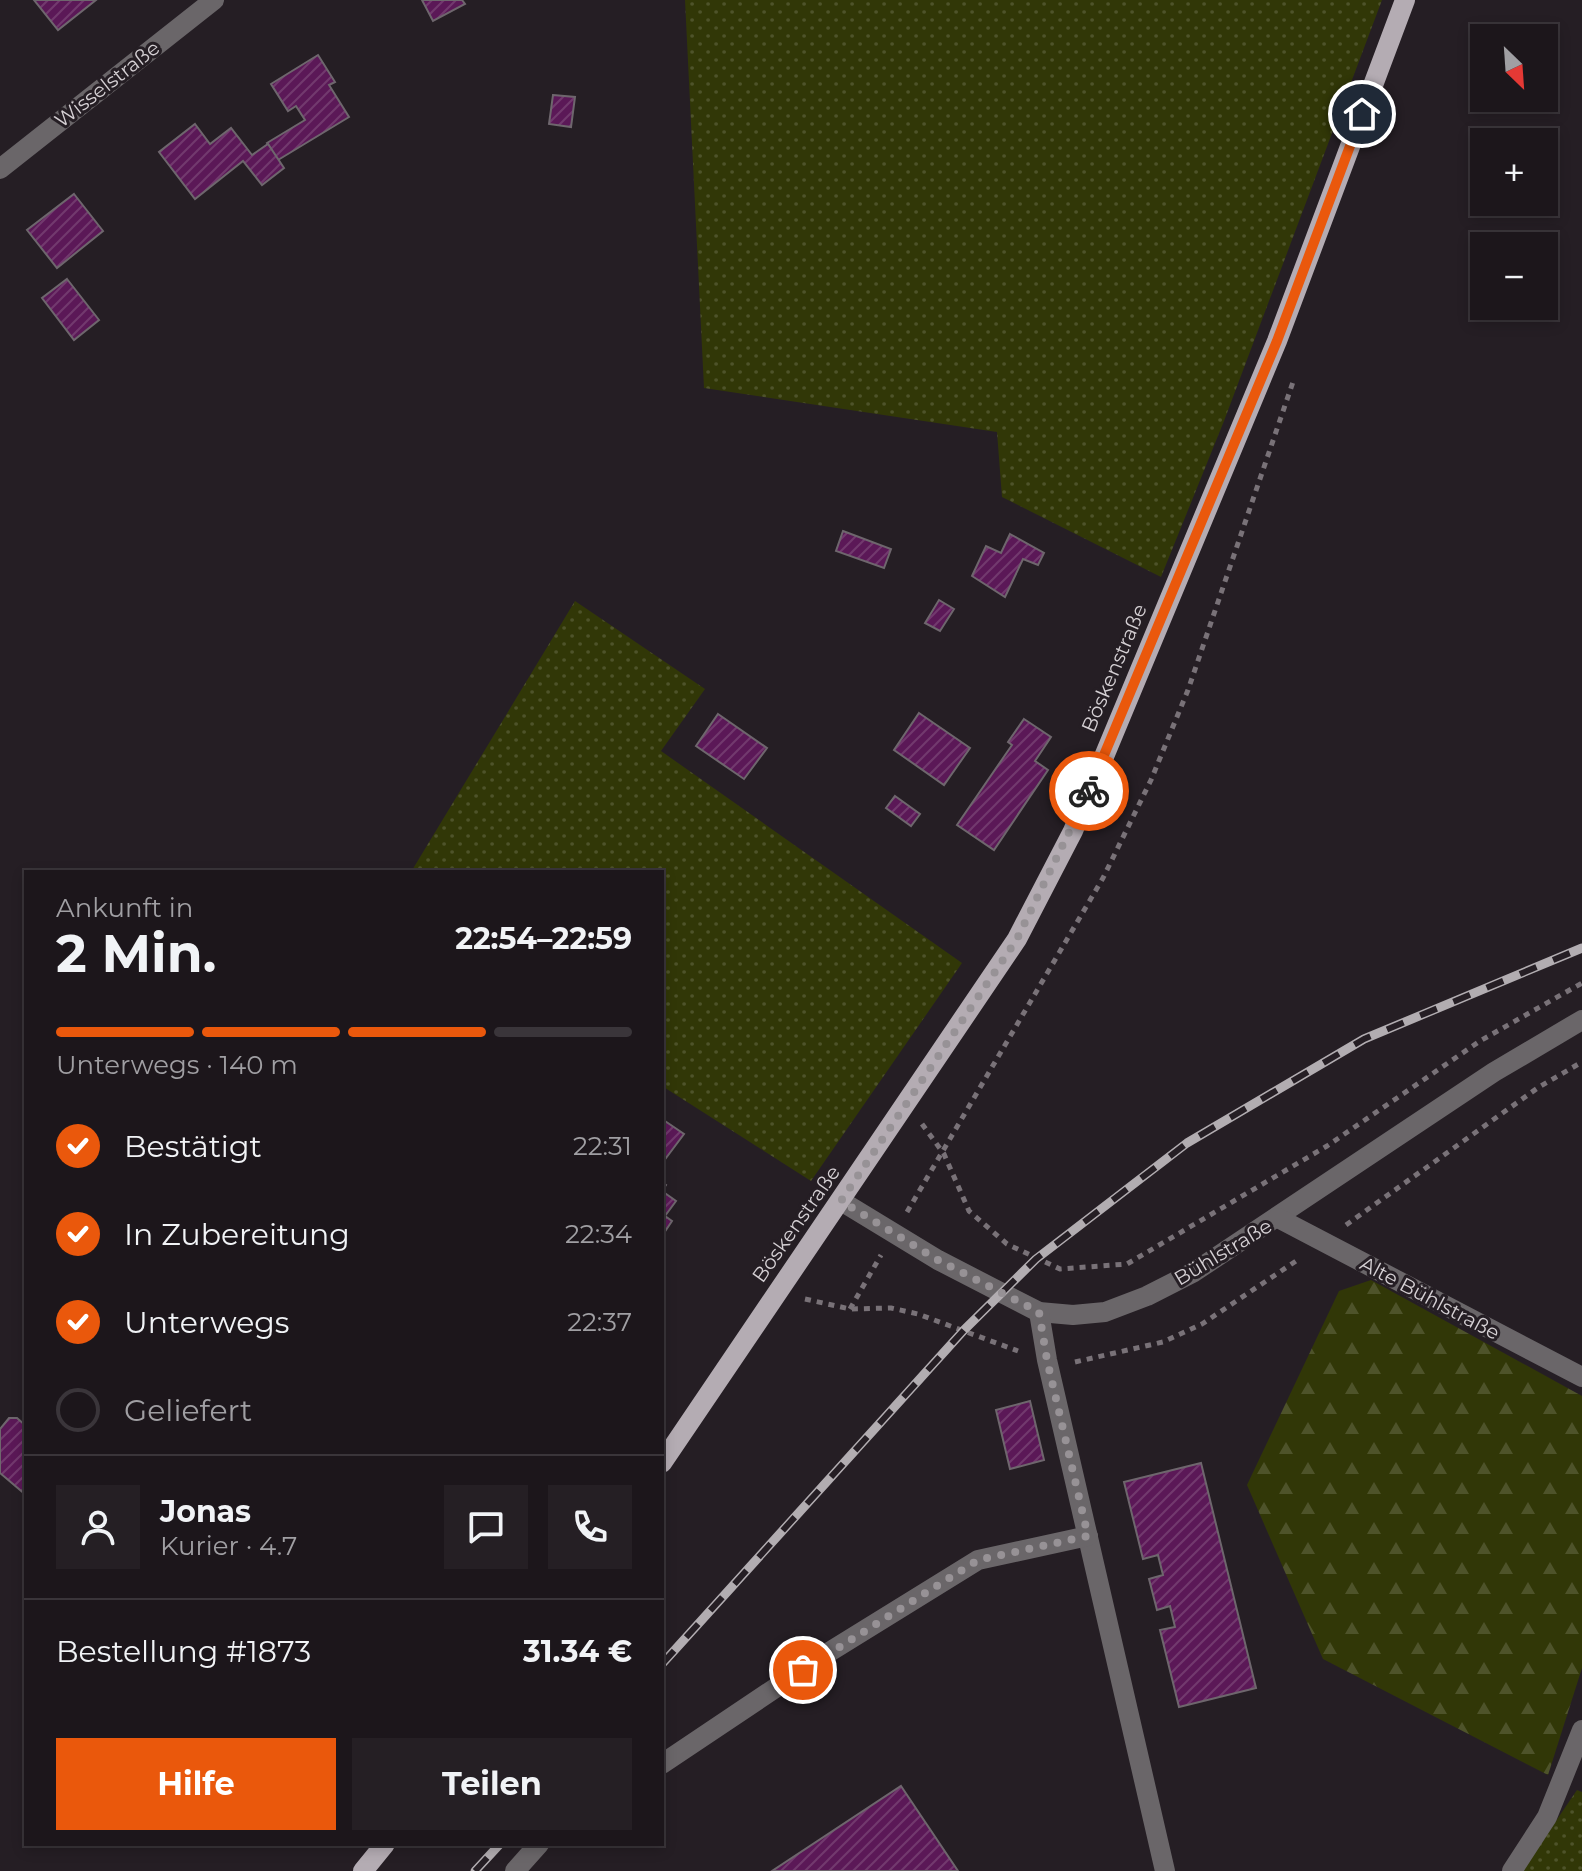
<!DOCTYPE html>
<html lang="de">
<head>
<meta charset="utf-8">
<style>
	:root { --surface:#1c161b; --page:#251f24; --text:#f1f3f6; --muted:#a09fa3; --line:#3a353a; --accent:#ea580c }
	body { margin:0; font-family:Montserrat,sans-serif; background:var(--page); color:var(--text); height:100vh; display:flex; flex-direction:column; font-size:30px; white-space:nowrap }
	* { box-sizing:border-box; margin:0 }
	p { font-size:26px; color:var(--muted) }
	.icon { flex:none; width:44px; height:44px; fill:none; stroke:currentColor; stroke-width:2; stroke-linecap:round; stroke-linejoin:round }
	.map { position:relative; flex:1; overflow:hidden }
	.sheet { position:absolute; left:24px; top:870px; width:640px; height:976px; display:flex; flex-direction:column; background:var(--surface); border-radius:0px; box-shadow:0 4px 12px #0003,0 0 0 2px var(--line) }
	.sheet>* { flex:none }
	.needle { width:52px; rotate:155deg }
	.controls { position:absolute; left:1470px; top:24px; display:grid; gap:16px }
	.controls a { display:grid; place-items:center; width:88px; height:88px; border-radius:0px; background:var(--surface); box-shadow:0 4px 12px #0003,0 0 0 2px var(--line); font-size:40px }
	.pin { position:absolute; display:grid; place-items:center; width:68px; height:68px; color:#fff; margin:-34px; border:4px solid #fff; border-radius:50%; box-shadow:0 2px 8px #0007 }
	.courier { position:absolute; display:grid; place-items:center; width:80px; height:80px; margin:-40px; border:6px solid #ea580c; border-radius:50%; background:#fff; color:#222; box-shadow:0 2px 10px #0007 }
	.summary em { font-style:normal; font-weight:700 }
	.summary div { display:flex; flex-direction:column-reverse }
	.summary { display:flex; align-items:center; justify-content:space-between; height:136px; padding:0 32px }
	h1 { font-size:52px; font-weight:700; line-height:60px }
	.bar { display:grid; grid-template-columns:repeat(4,1fr); gap:12px 8px; align-content:center; height:96px; padding:0 32px }
	.bar i { height:10px; border-radius:6px; background:var(--line) }
	.bar .selected { background:var(--accent) }
	.bar p { grid-column:span 4 }
	.line { display:flex; align-items:center; gap:20px; padding:0 32px; border-top:2px solid var(--line) }
	.line div { flex:1 }
	.round { display:grid; place-items:center; flex:none; width:84px; height:84px; border-radius:0px; background:var(--page) }
	ol { padding:0 32px; list-style:none }
	li { display:flex; align-items:center; gap:24px; height:88px }
	li p { margin-inline-start:auto }
	li .icon { padding:8px; border-radius:50%; background:var(--accent); color:#fff; stroke-width:4 }
	li:last-child { color:var(--muted) }
	li i { width:44px; height:44px; border:4px solid var(--line); border-radius:50% }
	.primary-button { display:flex; gap:16px; margin-top:auto; padding:16px 32px }
	.primary-button a { flex:1; height:92px; border-radius:0px; background:var(--accent); color:#fff; font-size:32px; font-weight:700; line-height:92px; text-align:center }
	.primary-button a+a { background:var(--page); color:var(--text) }
	.map>svg:first-child { display:block }
	.grass { fill:url(#grass-dots) }
	.forest { fill:url(#forest-firs) }
	.building { fill:url(#building-hatch); stroke:#6e666d; stroke-width:2 }
	.lines { fill:none; stroke-linecap:round; stroke-linejoin:round }
	.path { stroke:#797278; stroke-width:5; stroke-dasharray:6 6; stroke-linecap:butt }
	.minor { stroke:#6a6669; stroke-width:20 }
	.major { stroke:#b4acb3; stroke-width:20 }
	.rail-casing { stroke:#b2adb1; stroke-width:9 }
	.rail { stroke:#251e24; stroke-width:6; stroke-dasharray:18; stroke-linecap:butt }
	.done { stroke:#979296; stroke-width:8; stroke-dasharray:0 14.4 }
	.route { stroke:#ea580c; stroke-width:10 }
	.labels { text-anchor:middle; dominant-baseline:central; stroke-width:6; stroke-linejoin:round; paint-order:stroke }
	.street-label { font-size:20px; fill:#d5d0d4; stroke:#251e24 }
</style>
</head>
<body>
<div class="map">
<svg width="1582" height="1871" viewBox="0 0 1582 1871">
	<defs>
		<pattern id="grass-dots" width="8" height="8" patternUnits="userSpaceOnUse" patternTransform="scale(2)"><rect width="8" height="8" fill="#313707"/><path d="M2 2h.1M6 6h.1" fill="none" stroke="#4e532a" stroke-width="1.8" stroke-linecap="round"/></pattern>
		<pattern id="forest-firs" width="22" height="20" patternUnits="userSpaceOnUse" patternTransform="scale(2)"><rect width="22" height="20" fill="#313707"/><path d="M5 1l3.5 6h-7zM16 11l3.5 6h-7z" fill="#4e532a"/></pattern>
		<pattern id="building-hatch" width="6" height="6" patternUnits="userSpaceOnUse" patternTransform="scale(2)"><rect width="6" height="6" fill="#5b1857"/><path d="M-1 1l2-2M0 6l6-6M5 7l2-2" fill="none" stroke="#72396e"/></pattern>
	</defs>
	<rect width="100%" height="100%" fill="#251e24"/>
	<g class="grass">
		<path d="M 685,0 L 1382,0 L 1224,421 L 1161,577 L 1002,497 L 997,432 L 704,388 Z"/>
		<path d="M 575,601 L 705,689 L 661,751 L 962,963 L 811,1181 L 662,1086 L 662,872 L 411,872 Z"/>
		<path d="M 1577,1790 L 1582,1792 L 1582,1871 L 1522,1871 Z"/>
	</g>
	<path class="forest" d="M 1371,1280 L 1582,1396 L 1582,1668 L 1548,1775 L 1323,1659 L 1247,1485 L 1339,1291 Z"/>
	<g class="building">
		<path d="M 34,0 L 96,0 L 58,30 Z"/>
		<path d="M 422,0 L 462,0 L 465,4 L 433,21 Z"/>
		<path d="M 318,55 L 335,82 L 329,85 L 349,117 L 278,160 L 267,143 L 305,120 L 296,106 L 288,111 L 271,84 Z"/>
		<path d="M 553,95 L 575,97 L 571,127 L 549,124 Z"/>
		<path d="M 195,124 L 210,144 L 231,128 L 252,155 L 268,144 L 284,168 L 262,185 L 243,161 L 195,199 L 159,152 Z"/>
		<path d="M 74,194 L 103,231 L 57,268 L 27,230 Z"/>
		<path d="M 67,279 L 99,320 L 74,340 L 42,298 Z"/>
		<path d="M 843,531 L 891,549 L 884,568 L 836,551 Z"/>
		<path d="M 1010,534 L 1044,553 L 1038,565 L 1023,559 L 1005,597 L 972,576 L 986,546 L 1001,553 Z"/>
		<path d="M 939,600 L 954,609 L 940,631 L 925,623 Z"/>
		<path d="M 919,713 L 970,748 L 944,785 L 894,750 Z"/>
		<path d="M 718,714 L 767,748 L 744,779 L 696,746 Z"/>
		<path d="M 1024,719 L 1051,737 L 1035,761 L 1048,770 L 994,850 L 957,825 L 1012,745 L 1008,742 Z"/>
		<path d="M 895,796 L 920,814 L 911,826 L 886,808 Z"/>
		<path d="M 662,1119 L 684,1134 L 663,1162 L 662,1161 Z"/>
		<path d="M 662,1182 L 666,1185 L 662,1191 L 676,1201 L 665,1216 L 672,1221 L 662,1236 Z"/>
		<path d="M 1030,1401 L 1044,1460 L 1010,1469 L 996,1410 Z"/>
		<path d="M 9,1418 L 17,1418 L 26,1426 L 26,1495 L 0,1473 L 0,1429 Z"/>
		<path d="M 1201,1463 L 1256,1688 L 1179,1707 L 1160,1630 L 1175,1627 L 1170,1606 L 1157,1610 L 1149,1579 L 1163,1575 L 1158,1555 L 1143,1559 L 1124,1482 Z"/>
		<path d="M 901,1786 L 958,1871 L 772,1871 Z"/>
	</g>
	<g class="lines">
		<g class="path">
			<path d="M 922,1124 L 944,1154 L 969,1211 L 1007,1244 L 1060,1269 L 1127,1264 L 1327,1146 L 1480,1041 L 1582,983"/>
			<path d="M 907,1212 L 1103,878 L 1151,780 L 1188,690 L 1294,379"/>
			<path d="M 1346,1225 L 1539,1087 L 1582,1062"/>
			<path d="M 805,1299 L 850,1309 L 891,1308 L 918,1314 L 1018,1351"/>
			<path d="M 850,1309 L 881,1255"/>
			<path d="M 1075,1362 L 1163,1342 L 1202,1324 L 1299,1259"/>
		</g>
		<g class="minor">
			<path d="M 0,169 L 214,0"/>
			<path d="M 841,1201 L 938,1260 L 1039,1312 L 1073,1315 L 1105,1312 L 1147,1296 L 1194,1272 L 1494,1072 L 1582,1020"/>
			<path d="M 1278,1218 L 1582,1377"/>
			<path d="M 1039,1312 L 1047,1360 L 1165,1871"/>
			<path d="M 662,1764 L 826,1654 L 978,1560 L 1088,1536"/>
			<path d="M 515,1871 L 539,1844"/>
			<path d="M 1512,1871 L 1547,1817 L 1582,1730"/>
		</g>
		<g class="major">
			<path d="M 662,1463 L 1017,939 L 1073,831 L 1277,341 L 1405,0"/>
			<path d="M 363,1871 L 385,1844"/>
		</g>
		<defs>
			<g id="rail">
				<path d="M 662,1664 L 964,1330 L 1036,1259 L 1187,1143 L 1364,1039 L 1582,948"/>
				<path d="M 475,1871 L 500,1844"/>
			</g>
		</defs>
		<use href="#rail" class="rail-casing"/>
		<use href="#rail" class="rail"/>
	</g>
	<g class="lines">
		<path class="done" d="M 803,1670 L 978,1560 L 1088,1536 L 1047,1360 L 1039,1312 L 938,1260 L 841,1201 L 1017,939 L 1089,791"/>
		<path class="route" d="M 1089,791 L 1277,341 L 1362,114"/>
	</g>
	<g class="labels">
		<g class="street-label">
			<text transform="translate(107 84) rotate(-38)">Wisselstraße</text>
			<text transform="translate(1114 668) rotate(-67)">Böskenstraße</text>
			<text transform="translate(796 1224) rotate(-55)">Böskenstraße</text>
			<text transform="translate(1223 1252) rotate(-31)">Bühlstraße</text>
			<text transform="translate(1430 1298) rotate(28)">Alte Bühlstraße</text>
		</g>
	</g>
</svg>
<div class="controls">
<a><svg class="needle" viewBox="-14 -14 28 28"><path d="M0-13l5 13h-10z" fill="#e53935"/><path d="M0 13l5-13h-10z" fill="#a09fa3"/></svg></a>
<a>+</a>
<a>−</a>
</div>
<div class="pin" style="left:803px;top:1670px;background:#ea580c"><svg class="icon" aria-label="bag" viewBox="0 0 24 24"><path d="M5 8h14l-1 12H6zM9 8a3 3 0 0 1 6 0"/></svg></div>
<div class="pin" style="left:1362px;top:114px;background:#1f2937"><svg class="icon" aria-label="home" viewBox="0 0 24 24"><path d="M3 11l9-7 9 7M6 9v11h12V9"/></svg></div>
<div class="courier" style="left:1089px;top:791px"><svg class="icon" aria-label="bike" viewBox="0 0 24 24"><circle cx="6" cy="16" r="4"/><circle cx="18" cy="16" r="4"/><path d="M6 16l4-8h5l3 8M10 8l3 8H6M13 5h3"/></svg></div>
<section class="sheet">
<div class="summary"><div><h1>2 Min.</h1><p>Ankunft in</p></div><em>22:54–22:59</em></div>
<div class="bar"><i class="selected"></i><i class="selected"></i><i class="selected"></i><i></i><p>Unterwegs · 140 m</p></div>
<ol>
<li><svg class="icon" aria-label="check" viewBox="0 0 24 24"><path d="M5 12l5 5 9-10"/></svg>Bestätigt<p>22:31</p></li>
<li><svg class="icon" aria-label="check" viewBox="0 0 24 24"><path d="M5 12l5 5 9-10"/></svg>In Zubereitung<p>22:34</p></li>
<li><svg class="icon" aria-label="check" viewBox="0 0 24 24"><path d="M5 12l5 5 9-10"/></svg>Unterwegs<p>22:37</p></li>
<li><i></i>Geliefert</li>
</ol>
<div class="line" style="height:144px"><a class="round"><svg class="icon" aria-label="person" viewBox="0 0 24 24"><circle cx="12" cy="8" r="4"/><path d="M4 21q1-7 8-7t8 7"/></svg></a><div><b>Jonas</b><p>Kurier · 4.7</p></div><a class="round"><svg class="icon" aria-label="chat" viewBox="0 0 24 24"><path d="M4 5h16v11H9l-5 4z"/></svg></a><a class="round"><svg class="icon" aria-label="phone" viewBox="0 0 24 24"><path d="M5 4h4l2 5-3 2q2 4 5 5l2-3 5 2v4C11 20 4 13 5 4z"/></svg></a></div>
<div class="line" style="height:104px"><div>Bestellung #1873</div><b>31.34 €</b></div>
<div class="primary-button"><a>Hilfe</a><a>Teilen</a></div>
</section>
</div>
</body>
</html>
